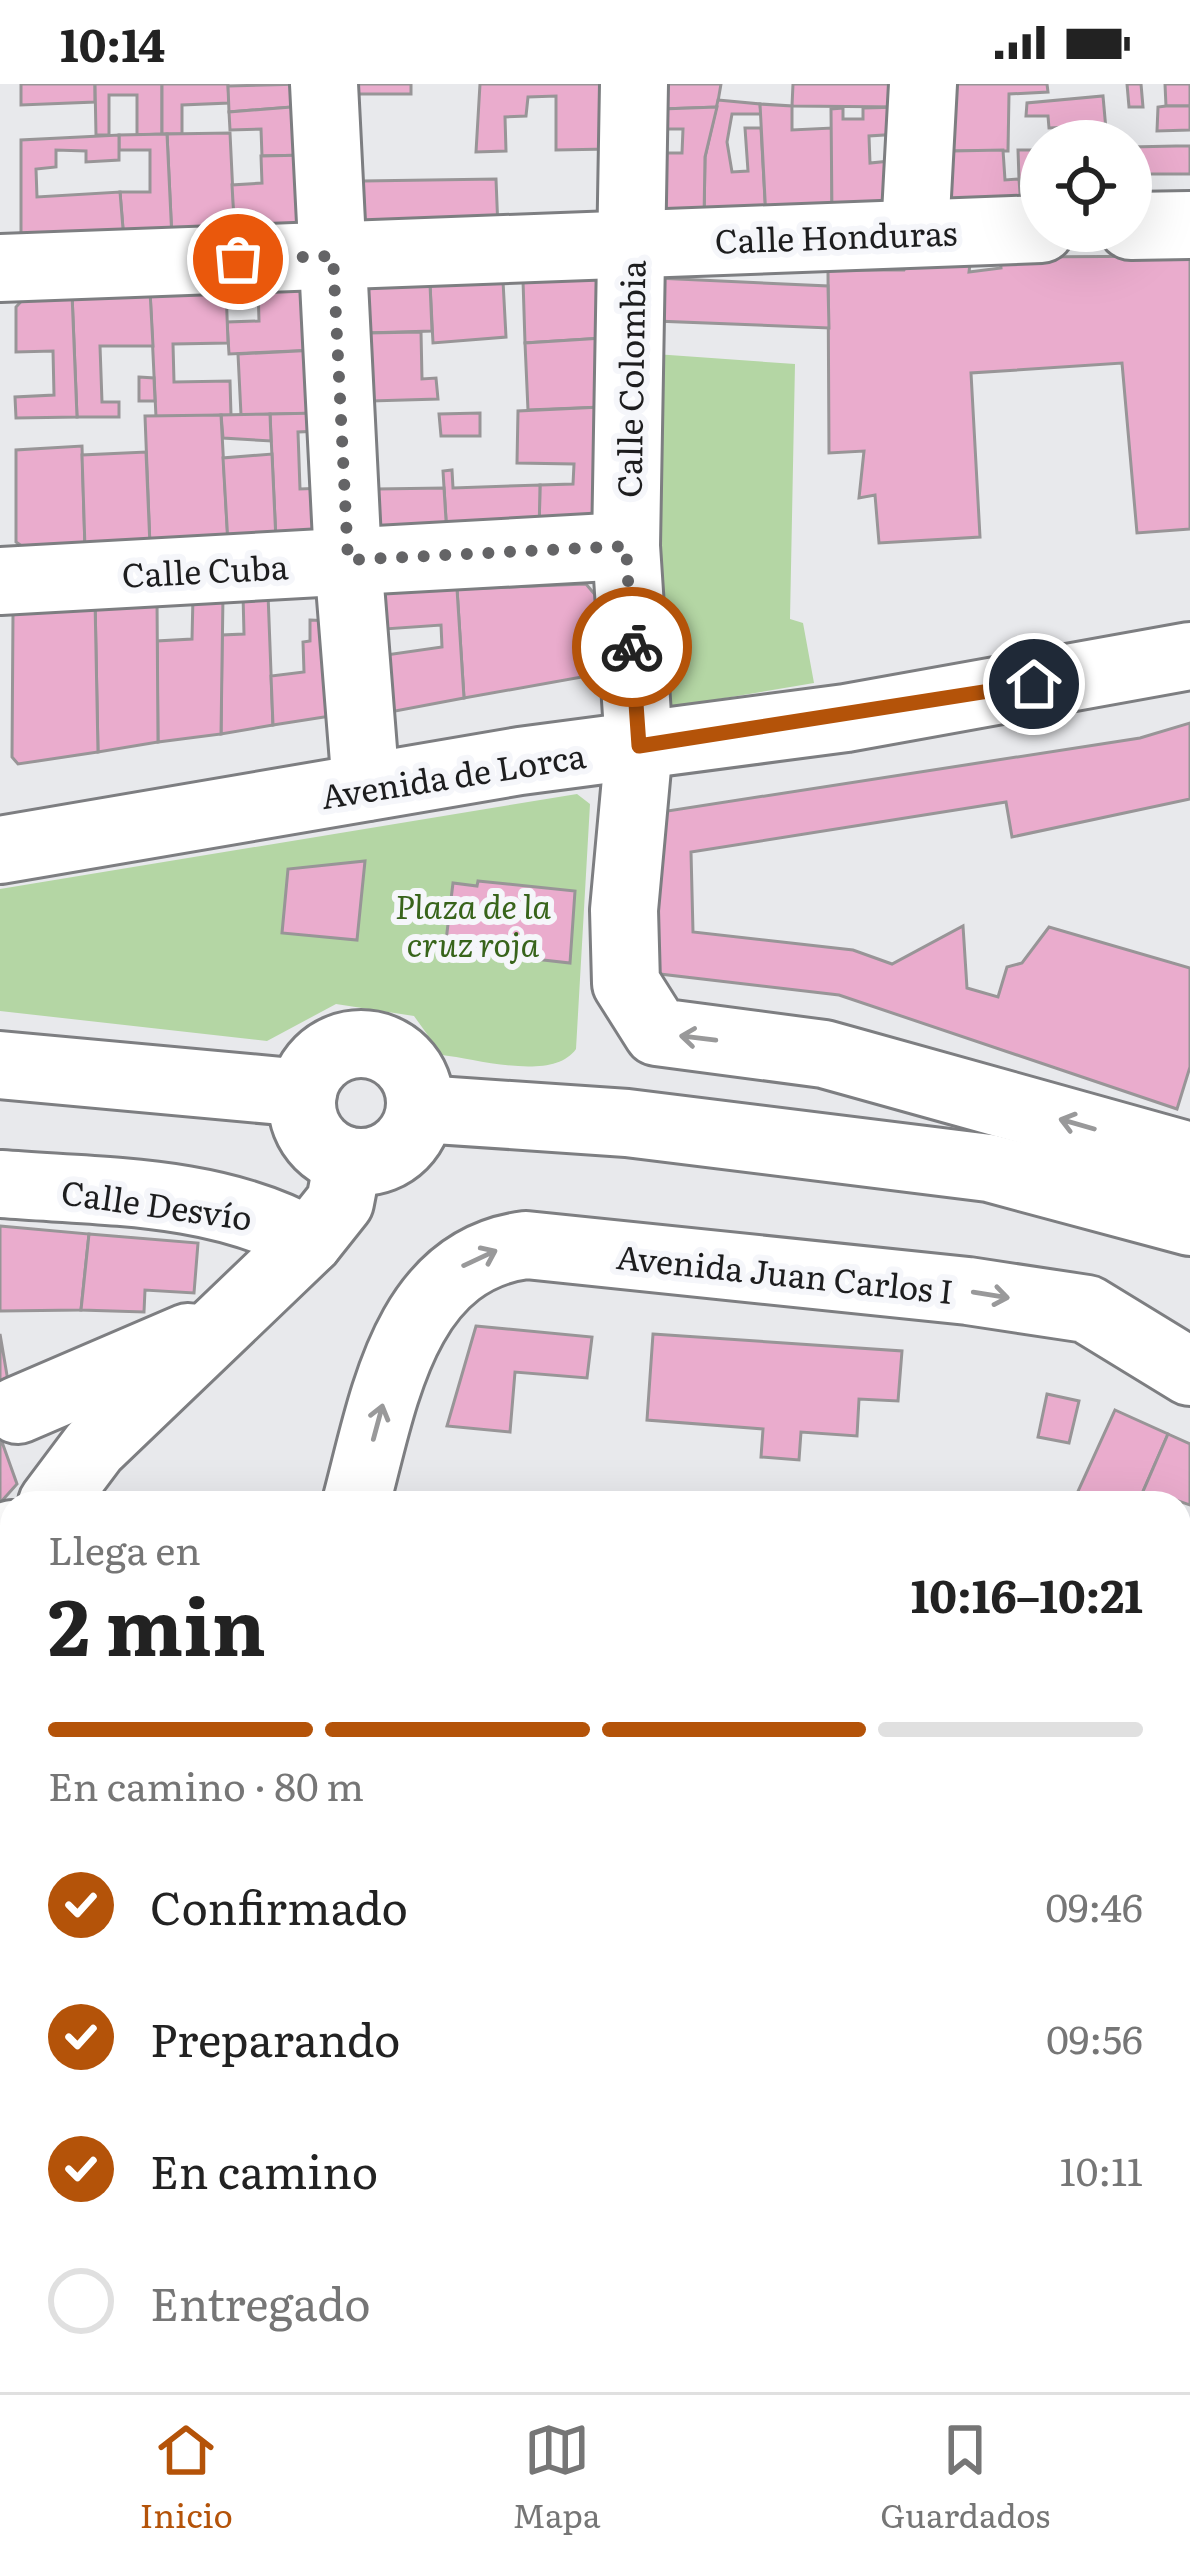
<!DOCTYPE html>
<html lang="es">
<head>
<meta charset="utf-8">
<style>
	:root { --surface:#fff; --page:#f2f2f2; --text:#222; --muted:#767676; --line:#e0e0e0; --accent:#b45309 }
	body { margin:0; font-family:Literata,serif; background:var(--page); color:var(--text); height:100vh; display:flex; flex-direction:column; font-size:45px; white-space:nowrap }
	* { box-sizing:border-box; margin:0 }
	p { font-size:39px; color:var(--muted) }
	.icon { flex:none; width:66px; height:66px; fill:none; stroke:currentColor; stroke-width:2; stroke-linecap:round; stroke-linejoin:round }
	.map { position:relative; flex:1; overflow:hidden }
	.panel { position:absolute; left:0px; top:1407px; width:1191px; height:903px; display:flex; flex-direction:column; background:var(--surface); border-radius:36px 36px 0 0; box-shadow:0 12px 48px #0002 }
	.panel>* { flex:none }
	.controls { position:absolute; left:1020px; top:36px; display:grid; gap:24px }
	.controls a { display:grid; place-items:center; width:132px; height:132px; border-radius:50%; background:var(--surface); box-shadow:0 12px 48px #0002; font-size:60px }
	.pin { position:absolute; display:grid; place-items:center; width:102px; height:102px; color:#fff; margin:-51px; border:6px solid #fff; border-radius:50%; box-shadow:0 3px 12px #0007 }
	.courier { position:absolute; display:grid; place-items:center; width:120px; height:120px; margin:-60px; border:9px solid #b45309; border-radius:50%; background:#fff; color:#222; box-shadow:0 3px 15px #0007 }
	.headline em { font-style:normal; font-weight:700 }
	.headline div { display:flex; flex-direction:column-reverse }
	.headline { display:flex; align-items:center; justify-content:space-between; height:204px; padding:0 48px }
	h1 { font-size:78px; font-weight:700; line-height:90px }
	.bar { display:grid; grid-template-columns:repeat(4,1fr); gap:18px 12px; align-content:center; height:144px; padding:0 48px }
	.bar i { height:15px; border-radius:9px; background:var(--line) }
	.bar .current { background:var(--accent) }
	.bar p { grid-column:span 4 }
	ol { padding:0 48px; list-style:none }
	li { display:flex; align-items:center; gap:36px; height:132px }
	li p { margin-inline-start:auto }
	li .icon { padding:12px; border-radius:50%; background:var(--accent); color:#fff; stroke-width:4 }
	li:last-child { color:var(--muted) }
	li i { width:66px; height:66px; border:6px solid var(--line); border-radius:50% }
	.status { display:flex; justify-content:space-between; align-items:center; height:84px; padding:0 60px; background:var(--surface); direction:ltr }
	.status svg { height:33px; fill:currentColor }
	.menu { display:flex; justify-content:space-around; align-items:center; height:168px; border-top:3px solid var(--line); background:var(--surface); font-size:33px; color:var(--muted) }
	.menu a { display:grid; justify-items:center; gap:6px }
	.menu .current { color:var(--accent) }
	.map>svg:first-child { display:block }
	.green { fill:#b4d6a4 }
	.building { fill:#eaaccd; stroke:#989597; stroke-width:3 }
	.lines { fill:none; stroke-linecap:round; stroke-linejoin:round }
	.minor-casing { stroke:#7d7e81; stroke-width:72 }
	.major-casing { stroke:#7d7e81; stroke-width:72 }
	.minor { stroke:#fff; stroke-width:66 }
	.major { stroke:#fff; stroke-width:66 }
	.oneway { stroke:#99999a }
	.done { stroke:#646466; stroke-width:12; stroke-dasharray:0 21.6 }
	.route { stroke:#b45309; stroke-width:15 }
	.labels { text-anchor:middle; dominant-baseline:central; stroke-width:12; stroke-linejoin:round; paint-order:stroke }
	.street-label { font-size:33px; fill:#1d1d1e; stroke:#f5f6fa }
	.park-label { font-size:33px; font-style:italic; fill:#38641b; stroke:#f5f6fa }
</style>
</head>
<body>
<div class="status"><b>10:14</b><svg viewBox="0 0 49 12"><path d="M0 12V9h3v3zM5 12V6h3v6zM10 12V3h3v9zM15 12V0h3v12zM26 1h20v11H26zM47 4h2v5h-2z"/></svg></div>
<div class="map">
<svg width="1190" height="2308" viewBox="0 0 1190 2308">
	<rect width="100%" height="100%" fill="#e8e9ec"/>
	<g class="green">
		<path d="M 655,270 L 795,280 L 790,535 L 803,539 L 814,599 L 642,628 Z"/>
		<path d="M 577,710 L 590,720 L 576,965 C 553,998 477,975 442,971 L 414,932 L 336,920 L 267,957 L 0,927 L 0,805 Z"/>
		<path d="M 1179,1489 L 1190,1493 L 1190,2220 L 1179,2216 Z"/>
		<path d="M 1179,2261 L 1190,2266 L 1190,2308 L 655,2308 L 659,2298 L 1179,2298 Z"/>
	</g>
	<g class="building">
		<path d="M 21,0 L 95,0 L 95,18 L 21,21 Z"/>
		<path d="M 95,0 L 162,0 L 162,50 L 137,51 L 137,11 L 109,11 L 109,51 L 96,51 Z"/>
		<path d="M 162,0 L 228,0 L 229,19 L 182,21 L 182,50 L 162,50 Z"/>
		<path d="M 304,0 L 304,22 L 229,28 L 228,2 Z"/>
		<path d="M 357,0 L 411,0 L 411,10 L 358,10 Z"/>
		<path d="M 480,0 L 608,0 L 609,65 L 556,66 L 556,12 L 528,13 L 526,32 L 505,33 L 506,67 L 476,68 Z"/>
		<path d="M 662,0 L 721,0 L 717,23 L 662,25 Z"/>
		<path d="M 793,0 L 902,0 L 902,23 L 792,22 Z"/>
		<path d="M 955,0 L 1047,0 L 1048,8 L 1009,10 L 1008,67 L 952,67 Z"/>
		<path d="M 1127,0 L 1141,0 L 1143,23 L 1129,23 Z"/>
		<path d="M 1165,0 L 1190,0 L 1190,22 L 1166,22 Z"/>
		<path d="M 1103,12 L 1107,57 L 1071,57 L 1070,43 L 1049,44 L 1048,32 L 1026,32 L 1027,19 Z"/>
		<path d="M 718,16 L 760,20 L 761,30 L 732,30 L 727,58 L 732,88 L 748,87 L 745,44 L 761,44 L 766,134 L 704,135 L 705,73 Z"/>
		<path d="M 760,20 L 792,22 L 792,46 L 832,44 L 832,132 L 766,134 Z"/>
		<path d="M 304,22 L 308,71 L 262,72 L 261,45 L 230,46 L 229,28 Z"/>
		<path d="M 1166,22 L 1190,22 L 1190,46 L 1157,47 L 1158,23 Z"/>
		<path d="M 717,23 L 705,73 L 704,135 L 662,136 L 662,69 L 682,69 L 683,45 L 662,45 L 662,25 Z"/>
		<path d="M 902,23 L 900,50 L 869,52 L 870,79 L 900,76 L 888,130 L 832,132 L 831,25 L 843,24 L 843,35 L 863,35 L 863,24 Z"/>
		<path d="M 230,49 L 235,152 L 172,155 L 167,50 Z"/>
		<path d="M 167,50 L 172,155 L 124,157 L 120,108 L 150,108 L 150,66 L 119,66 L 119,51 Z"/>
		<path d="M 119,51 L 119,76 L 86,78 L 86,67 L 56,66 L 56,83 L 36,85 L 37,113 L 120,108 L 124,157 L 21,161 L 21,56 Z"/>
		<path d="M 1176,62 L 1190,62 L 1190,90 L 1131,90 L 1131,63 Z"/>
		<path d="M 1003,66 L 1005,96 L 1019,95 L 1021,123 L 965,128 L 950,114 L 952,67 Z"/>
		<path d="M 1018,66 L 1041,66 L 1041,95 L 1019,95 Z"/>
		<path d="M 308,71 L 308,149 L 235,152 L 232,101 L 262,99 L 261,72 Z"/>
		<path d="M 496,95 L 498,145 L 365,151 L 363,97 Z"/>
		<path d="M 971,172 L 969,188 L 1001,184 L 1000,173 L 1190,172 L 1190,445 L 1137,449 L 1122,279 L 971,289 L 980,453 L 879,459 L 875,411 L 859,414 L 864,367 L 829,369 L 828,186 L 904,186 L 909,175 Z"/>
		<path d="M 591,191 L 603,205 L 603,254 L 525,259 L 523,196 Z"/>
		<path d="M 656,194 L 828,202 L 829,244 L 656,237 Z"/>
		<path d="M 503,197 L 506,253 L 433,259 L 430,200 Z"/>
		<path d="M 430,200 L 432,247 L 367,249 L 364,204 Z"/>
		<path d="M 314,201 L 317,266 L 229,270 L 227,238 L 259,237 L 258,203 Z"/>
		<path d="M 226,204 L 228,259 L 173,260 L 174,298 L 230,297 L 231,331 L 156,333 L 150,207 Z"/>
		<path d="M 150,207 L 153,262 L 100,262 L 102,318 L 119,318 L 119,333 L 77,333 L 72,210 Z"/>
		<path d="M 72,210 L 77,333 L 16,334 L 15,313 L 54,311 L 53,267 L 16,268 L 16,223 L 27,211 Z"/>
		<path d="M 421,248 L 422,295 L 436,294 L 438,315 L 371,317 L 367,249 Z"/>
		<path d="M 603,254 L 602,323 L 528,326 L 525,259 Z"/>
		<path d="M 317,266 L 320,329 L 241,331 L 238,270 Z"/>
		<path d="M 139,293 L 154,294 L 155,317 L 139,317 Z"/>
		<path d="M 602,323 L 600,451 L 539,451 L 540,401 L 573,400 L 574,380 L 517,379 L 518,327 Z"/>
		<path d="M 320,329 L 321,347 L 298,348 L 300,405 L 324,404 L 326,455 L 276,457 L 270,330 Z"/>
		<path d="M 480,329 L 480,352 L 441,352 L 439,330 Z"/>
		<path d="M 270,330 L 271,357 L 223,354 L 221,331 Z"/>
		<path d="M 221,331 L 228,459 L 150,462 L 145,332 Z"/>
		<path d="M 82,362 L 85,464 L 29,467 L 16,458 L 16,366 Z"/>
		<path d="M 146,368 L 150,462 L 85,464 L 82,371 Z"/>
		<path d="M 272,370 L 276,457 L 228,459 L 223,374 Z"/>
		<path d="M 452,386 L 453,404 L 540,401 L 539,451 L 447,452 L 443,387 Z"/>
		<path d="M 444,404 L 447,452 L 380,453 L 377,405 Z"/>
		<path d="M 586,500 L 597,513 L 593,591 L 464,614 L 457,505 Z"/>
		<path d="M 457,505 L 464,614 L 390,628 L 386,571 L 442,563 L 441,541 L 385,545 L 382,506 Z"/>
		<path d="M 243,510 L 268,510 L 273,641 L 221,650 L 222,551 L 244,550 Z"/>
		<path d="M 223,511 L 221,650 L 158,658 L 157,557 L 192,555 L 193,512 Z"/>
		<path d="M 157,514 L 158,658 L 98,668 L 95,516 Z"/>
		<path d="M 95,516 L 98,668 L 18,680 L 12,673 L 13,529 L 24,517 Z"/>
		<path d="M 310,536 L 330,537 L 337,631 L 273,641 L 271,592 L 304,588 L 303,558 L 310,557 Z"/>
		<path d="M 1190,639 L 1190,715 L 1012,753 L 1006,718 L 691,768 L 693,848 L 853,866 L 892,880 L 963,842 L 967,904 L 998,913 L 1007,883 L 1022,879 L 1049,843 L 1190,884 L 1190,983 L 1177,1025 L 839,911 L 660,890 L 648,878 L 661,728 L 1140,654 Z"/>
		<path d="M 365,777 L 357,856 L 282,849 L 288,785 Z"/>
		<path d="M 478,797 L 575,807 L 570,879 L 445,865 L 453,799 L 477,802 Z"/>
		<path d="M 0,1142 L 89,1150 L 81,1226 L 0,1227 Z"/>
		<path d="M 89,1150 L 198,1159 L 194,1209 L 145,1206 L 144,1228 L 81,1226 Z"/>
		<path d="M 476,1242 L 592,1253 L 587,1294 L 515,1288 L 510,1348 L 447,1342 Z"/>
		<path d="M 0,1250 L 9,1303 L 0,1307 Z"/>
		<path d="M 653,1250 L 902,1267 L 898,1317 L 859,1315 L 857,1352 L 801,1348 L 799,1376 L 761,1373 L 763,1345 L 647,1336 Z"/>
		<path d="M 1047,1310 L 1079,1317 L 1069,1359 L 1038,1353 Z"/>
		<path d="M 1115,1326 L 1168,1350 L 1138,1419 L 1118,1412 L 1115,1419 L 1088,1419 L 1075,1414 Z"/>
		<path d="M 1168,1350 L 1190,1360 L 1190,1421 L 1164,1412 L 1162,1419 L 1138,1419 Z"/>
		<path d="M 2,1358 L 17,1400 L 0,1419 L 0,1359 Z"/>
		<path d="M 1062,1409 L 1079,1416 L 1078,1419 L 1057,1419 Z"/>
		<path d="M 12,1592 L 12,2023 L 0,2019 L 0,1606 Z"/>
		<path d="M 0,2157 L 12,2162 L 12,2217 L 0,2212 Z"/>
		<path d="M 7,2242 L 12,2244 L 12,2264 L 1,2259 Z"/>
		<path d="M 0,2259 L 9,2263 L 0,2300 Z"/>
		<path d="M 9,2263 L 12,2298 L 92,2298 L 90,2308 L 0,2308 Z"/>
	</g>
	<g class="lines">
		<defs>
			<g id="minor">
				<path d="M 324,0 L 348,476 L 366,703"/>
				<path d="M 634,0 L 626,462 L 639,662 L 624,826 L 626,899 L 657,948 L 824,970 L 1190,1072"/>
				<path d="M 1131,142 L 1190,141"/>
				<path d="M 915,149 L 923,0"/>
				<path d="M 0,184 L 1041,145"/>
				<path d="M 0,497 L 626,462"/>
				<path d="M 0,766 L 520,677 L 846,634 L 1190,572"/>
				<path d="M 0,1100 C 103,1108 217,1105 309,1157"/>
				<path d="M 18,1326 L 188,1253"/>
				<path d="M 52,1419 L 94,1363 L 309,1157 L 340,1118 L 348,1077"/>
				<path d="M 356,1419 C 383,1319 403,1177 526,1161 L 968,1207 L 1087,1225 L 1190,1288"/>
				<path d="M 0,1458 L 12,1450"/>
				<path d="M 0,1532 L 12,1518"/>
				<path d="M 0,2120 L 12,2124"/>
				<path d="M 469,2298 L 495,2308"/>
				<path d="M 127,2308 L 129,2298"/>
			</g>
			<g id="major">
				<circle cx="361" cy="1019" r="59"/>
				<path d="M 0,981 L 303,1009"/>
				<path d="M 421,1025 L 627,1039 L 989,1084 L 1190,1138"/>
			</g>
		</defs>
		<use href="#minor" class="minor-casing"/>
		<use href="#major" class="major-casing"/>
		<use href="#minor" class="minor"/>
		<use href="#major" class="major"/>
	</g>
	<defs><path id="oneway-shaft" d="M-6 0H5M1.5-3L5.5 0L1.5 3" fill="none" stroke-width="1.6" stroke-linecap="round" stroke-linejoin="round" transform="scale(3)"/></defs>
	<g class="oneway">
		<use href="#oneway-shaft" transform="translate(698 954) rotate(-173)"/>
		<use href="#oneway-shaft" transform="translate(1077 1040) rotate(-164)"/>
		<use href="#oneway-shaft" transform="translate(480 1174) rotate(-25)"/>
		<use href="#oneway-shaft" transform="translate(991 1211) rotate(9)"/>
		<use href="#oneway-shaft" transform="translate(378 1338) rotate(-75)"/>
	</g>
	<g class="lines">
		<path class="done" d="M 238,175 L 333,172 L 348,476 L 626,462 L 632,563"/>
		<path class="route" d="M 632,563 L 639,662 L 1034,600"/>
	</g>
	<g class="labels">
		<g class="street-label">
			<text transform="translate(836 151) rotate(-2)">Calle Honduras</text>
			<text transform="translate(629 295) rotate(-89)">Calle Colombia</text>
			<text transform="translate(205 485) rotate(-3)">Calle Cuba</text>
			<text transform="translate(453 690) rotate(-9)">Avenida de Lorca</text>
			<text transform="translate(157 1119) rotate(8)">Calle Desvío</text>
			<text transform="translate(785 1188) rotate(6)">Avenida Juan Carlos I</text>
		</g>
		<g class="park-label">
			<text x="473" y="820">Plaza de la<tspan x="473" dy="38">cruz roja</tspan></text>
		</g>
	</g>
</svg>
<div class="controls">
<a><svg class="icon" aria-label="locate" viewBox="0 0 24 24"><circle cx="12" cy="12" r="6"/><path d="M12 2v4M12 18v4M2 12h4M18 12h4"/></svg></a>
</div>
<div class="pin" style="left:238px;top:175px;background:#ea580c"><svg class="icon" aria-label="bag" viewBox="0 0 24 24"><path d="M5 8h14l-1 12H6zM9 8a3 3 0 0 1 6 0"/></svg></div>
<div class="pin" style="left:1034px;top:600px;background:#1f2937"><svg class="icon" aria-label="home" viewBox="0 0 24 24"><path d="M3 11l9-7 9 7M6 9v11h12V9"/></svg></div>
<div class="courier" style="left:632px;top:563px"><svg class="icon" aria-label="bike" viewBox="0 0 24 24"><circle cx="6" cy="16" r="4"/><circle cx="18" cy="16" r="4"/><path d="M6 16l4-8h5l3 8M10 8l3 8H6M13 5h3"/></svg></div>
<section class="panel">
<div class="headline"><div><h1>2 min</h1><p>Llega en</p></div><em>10:16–10:21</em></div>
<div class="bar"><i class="current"></i><i class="current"></i><i class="current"></i><i></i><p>En camino · 80 m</p></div>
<ol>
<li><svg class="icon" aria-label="check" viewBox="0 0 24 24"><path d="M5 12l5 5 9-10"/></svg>Confirmado<p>09:46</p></li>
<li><svg class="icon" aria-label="check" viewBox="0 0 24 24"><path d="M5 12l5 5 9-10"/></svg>Preparando<p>09:56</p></li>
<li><svg class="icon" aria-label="check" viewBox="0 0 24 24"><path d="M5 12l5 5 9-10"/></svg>En camino<p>10:11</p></li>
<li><i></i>Entregado</li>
</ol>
</section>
</div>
<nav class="menu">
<a class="current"><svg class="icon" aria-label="home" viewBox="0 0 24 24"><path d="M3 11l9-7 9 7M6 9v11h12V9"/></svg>Inicio</a>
<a><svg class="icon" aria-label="map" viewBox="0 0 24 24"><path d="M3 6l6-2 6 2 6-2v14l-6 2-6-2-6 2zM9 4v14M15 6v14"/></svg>Mapa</a>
<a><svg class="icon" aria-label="saved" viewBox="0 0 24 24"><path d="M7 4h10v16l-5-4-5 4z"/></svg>Guardados</a>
</nav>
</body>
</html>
